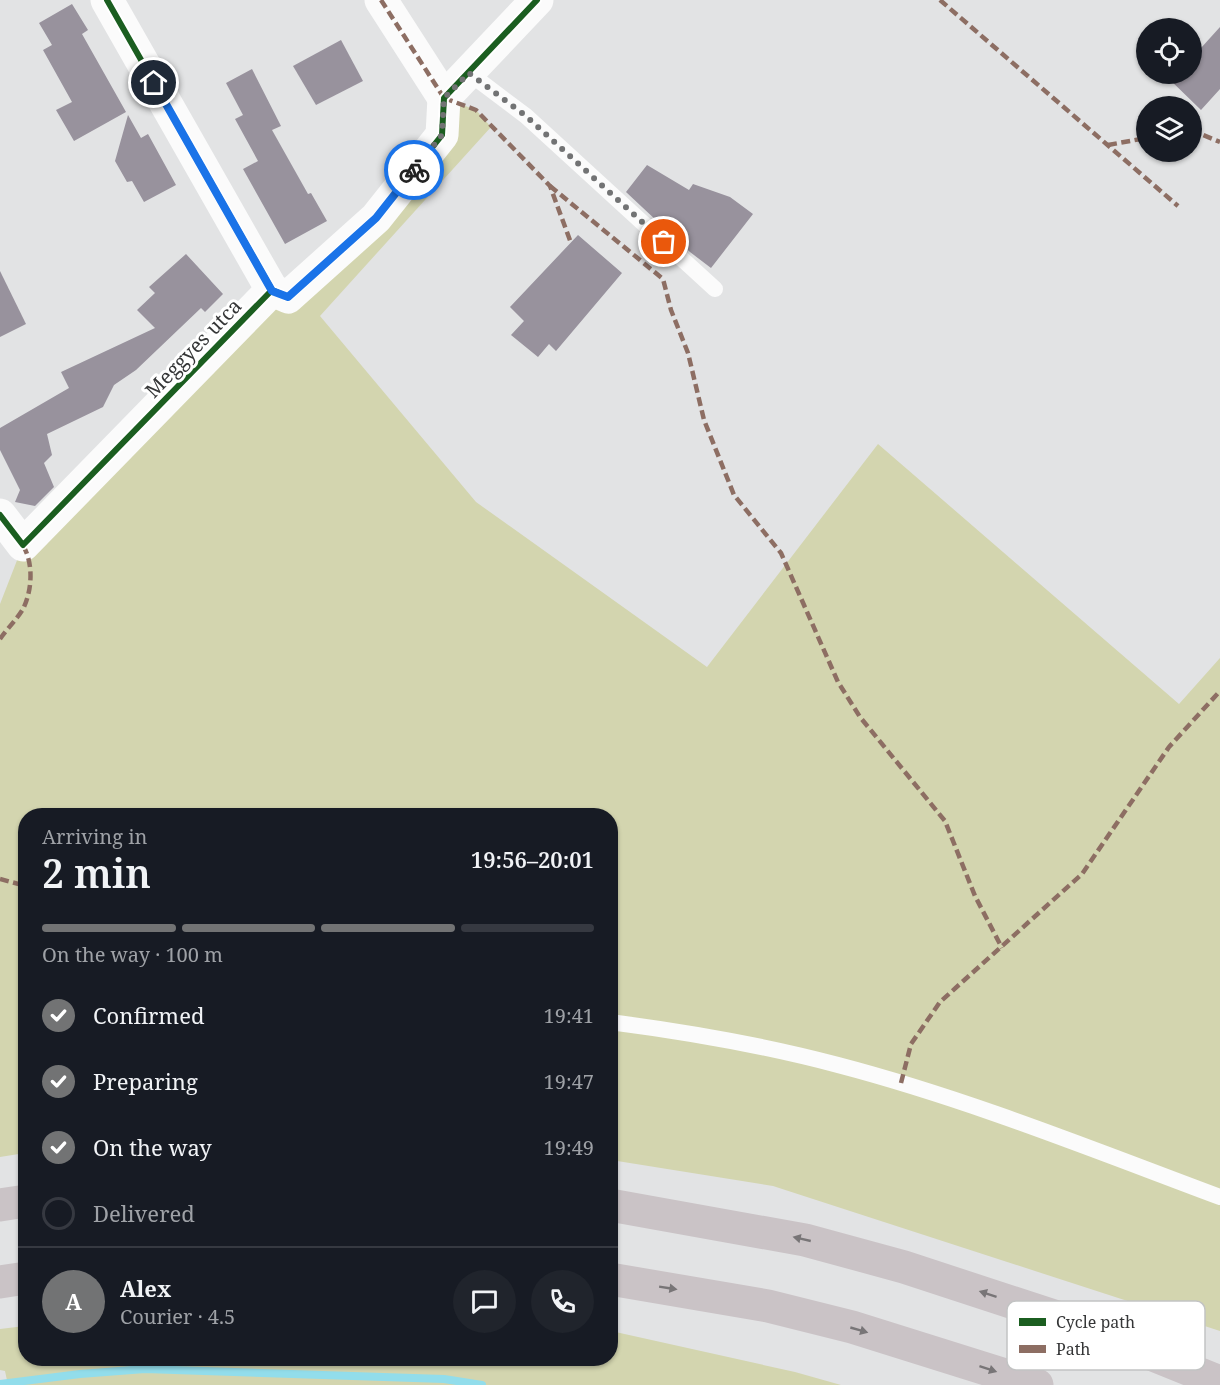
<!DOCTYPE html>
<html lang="en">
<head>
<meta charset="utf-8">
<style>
	:root { --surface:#171b24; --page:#20242c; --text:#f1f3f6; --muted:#9ea1a6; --line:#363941; --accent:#727374 }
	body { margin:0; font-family:"Noto Serif",serif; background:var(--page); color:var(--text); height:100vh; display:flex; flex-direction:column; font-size:22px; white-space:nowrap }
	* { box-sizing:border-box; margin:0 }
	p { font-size:20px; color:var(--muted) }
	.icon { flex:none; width:33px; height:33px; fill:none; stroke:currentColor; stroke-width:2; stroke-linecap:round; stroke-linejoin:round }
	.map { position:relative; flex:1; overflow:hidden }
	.details { position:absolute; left:18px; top:808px; width:600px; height:558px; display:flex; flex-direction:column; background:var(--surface); border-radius:24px; box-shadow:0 2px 4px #0004 }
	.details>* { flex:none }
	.controls { position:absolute; left:1136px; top:18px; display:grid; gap:12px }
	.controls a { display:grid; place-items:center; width:66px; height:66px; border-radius:50%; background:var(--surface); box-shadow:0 2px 4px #0004; font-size:30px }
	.pin { position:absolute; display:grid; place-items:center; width:51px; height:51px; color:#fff; margin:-26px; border:3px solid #fff; border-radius:50%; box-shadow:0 2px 6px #0007 }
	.courier { position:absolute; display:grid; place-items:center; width:60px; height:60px; margin:-30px; border:4px solid #1a73e8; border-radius:50%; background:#fff; color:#222; box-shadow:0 2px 8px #0007 }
	.overview em { font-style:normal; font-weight:600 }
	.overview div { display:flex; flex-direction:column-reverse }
	.overview { display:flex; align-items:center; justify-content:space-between; height:102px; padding:0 24px }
	h1 { font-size:39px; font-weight:600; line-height:45px }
	.bar { display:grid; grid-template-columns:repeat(4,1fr); gap:9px 6px; align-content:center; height:72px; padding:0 24px }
	.bar i { height:8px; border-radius:4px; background:var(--line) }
	.bar .selected { background:var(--accent) }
	.bar p { grid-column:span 4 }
	.line { display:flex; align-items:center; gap:15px; padding:0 24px; border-top:2px solid var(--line) }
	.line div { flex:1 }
	.round { display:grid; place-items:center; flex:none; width:63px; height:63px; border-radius:32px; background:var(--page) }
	ol { padding:0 24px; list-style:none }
	li { display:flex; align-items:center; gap:18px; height:66px }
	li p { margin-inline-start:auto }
	li .icon { padding:6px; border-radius:50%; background:var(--accent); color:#fff; stroke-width:4 }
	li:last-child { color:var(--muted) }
	li i { width:33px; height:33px; border:3px solid var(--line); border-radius:50% }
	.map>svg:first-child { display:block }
	.green { fill:#d3d5af }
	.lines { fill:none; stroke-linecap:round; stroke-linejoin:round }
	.stream { stroke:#92ddeb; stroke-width:8 }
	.building { fill:#98929d }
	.lane { stroke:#fbfbfb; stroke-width:16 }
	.street { stroke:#fbfbfb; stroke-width:33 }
	.highway { stroke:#cac3c6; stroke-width:33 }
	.quiet { stroke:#8d6e63; stroke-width:4.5; stroke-dasharray:9 4.5; stroke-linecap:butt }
	.cycleway-casing { stroke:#fff; stroke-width:10 }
	.cycleway { stroke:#1b5e20; stroke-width:6 }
	.oneway { fill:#787577 }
	.done { stroke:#727374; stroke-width:6; stroke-dasharray:0 10.8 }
	.route { stroke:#1a73e8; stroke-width:8 }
	.labels { text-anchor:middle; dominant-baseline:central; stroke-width:6; stroke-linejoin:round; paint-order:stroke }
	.street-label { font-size:20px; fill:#353637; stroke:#fff }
	.key { fill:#fff; stroke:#c2c3c3; stroke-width:1.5 }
	.key-label { font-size:16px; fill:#353637 }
</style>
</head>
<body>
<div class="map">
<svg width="1220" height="1385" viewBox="0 0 1220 1385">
	<rect width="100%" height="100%" fill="#e2e3e4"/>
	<g class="green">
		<path d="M 444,98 L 476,110 L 491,127 L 320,316 L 476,502 L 707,667 L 878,444 L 1179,704 L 1220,658 L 1220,1331 L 773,1186 L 611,1160 L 610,816 L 26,816 L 25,1153 L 0,1157 L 0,604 L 23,545 L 272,291 L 376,218 Z"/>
		<path d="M 25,1326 L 26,1359 L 610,1359 L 611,1331 L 795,1372 L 841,1385 L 8,1385 L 5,1371 L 0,1370 L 0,1329 Z"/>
	</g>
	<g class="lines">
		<path class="stream" d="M 0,1384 L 80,1374 L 145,1369 L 444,1379 L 482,1385"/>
	</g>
	<g class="building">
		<path d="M 72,4 L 88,30 L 82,34 L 126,112 L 74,141 L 56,110 L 72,102 L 43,50 L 52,45 L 39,23 Z"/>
		<path d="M 1220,27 L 1220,89 L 1201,110 L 1164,74 L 1191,74 L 1191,59 Z"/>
		<path d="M 341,40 L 363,81 L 316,105 L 293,66 Z"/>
		<path d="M 252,69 L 281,126 L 272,130 L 308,194 L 311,193 L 327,221 L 285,244 L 243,169 L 258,161 L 235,119 L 243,115 L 226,83 Z"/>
		<path d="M 128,115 L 141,138 L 148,134 L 176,185 L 144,202 L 132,181 L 127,182 L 115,161 Z"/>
		<path d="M 647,165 L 689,190 L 693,184 L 730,197 L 753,214 L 711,268 L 690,252 L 626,192 Z"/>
		<path d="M 578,235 L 622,273 L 556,351 L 549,344 L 538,357 L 511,335 L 524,321 L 510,307 Z"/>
		<path d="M 186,254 L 223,294 L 205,312 L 201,308 L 136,370 L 114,385 L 103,407 L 47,434 L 52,455 L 44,463 L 54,487 L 35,506 L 15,502 L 20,490 L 0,450 L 0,428 L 69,388 L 61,372 L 155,328 L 137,310 L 155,293 L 149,287 Z"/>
		<path d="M 0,271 L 26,324 L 0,337 Z"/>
	</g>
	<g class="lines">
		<g class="lane">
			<path d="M 469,73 L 526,116 L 715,289"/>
			<path d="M 610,1022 C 687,1032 763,1045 838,1065 C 968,1099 1094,1150 1220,1197"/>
		</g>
		<g class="street">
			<path d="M 107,0 L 272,290"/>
			<path d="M 381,0 L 444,98"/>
			<path d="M 0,515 L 23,545 L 272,290 L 288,297 L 376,218 L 442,135 L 444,98 L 537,0"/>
		</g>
		<g class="highway">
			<path d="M 0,1205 L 26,1201"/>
			<path d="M 610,1205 L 805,1240 L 904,1267 L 1069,1321 L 1220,1382"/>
			<path d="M 610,1279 L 768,1306 L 852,1327 L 1037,1385"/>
			<path d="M 0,1282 L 26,1278"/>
		</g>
		<g class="quiet">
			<path d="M 381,0 L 444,98"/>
			<path d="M 940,0 L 1178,206"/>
			<path d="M 444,98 L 476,110 L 550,186 L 571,243"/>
			<path d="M 1191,130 L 1220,142"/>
			<path d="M 1108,145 L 1146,138"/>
			<path d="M 550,186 L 663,279 L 671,310 L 688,353 L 704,420 L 734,495 L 781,553 L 838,682 L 860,717 L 945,821 L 975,896 L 1002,948"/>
			<path d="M 0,639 C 7,629 17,619 23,609 C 33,589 34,559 20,541"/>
			<path d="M 0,879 L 26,886"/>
			<path d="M 901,1083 L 911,1044 L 940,1002 L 1082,874 L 1169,747 L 1220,691"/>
		</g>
		<defs>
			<g id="cycleway">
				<path d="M 107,0 L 272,290"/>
				<path d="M 0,515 L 23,545 L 272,290 L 288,297 L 376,218 L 442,135 L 444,98 L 537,0"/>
			</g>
		</defs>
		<use href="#cycleway" class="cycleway-casing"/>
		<use href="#cycleway" class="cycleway"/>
	</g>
	<defs><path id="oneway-solid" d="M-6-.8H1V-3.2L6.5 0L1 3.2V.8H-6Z" transform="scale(1.5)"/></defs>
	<g class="oneway">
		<use href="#oneway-solid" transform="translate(802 1239) rotate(-167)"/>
		<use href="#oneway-solid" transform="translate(668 1288) rotate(9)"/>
		<use href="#oneway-solid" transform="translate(988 1294) rotate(-162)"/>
		<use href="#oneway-solid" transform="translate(859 1330) rotate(16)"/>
		<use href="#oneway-solid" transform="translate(988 1369) rotate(18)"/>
	</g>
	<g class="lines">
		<path class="done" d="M 414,170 L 442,135 L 444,98 L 469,73 L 526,116 L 664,242"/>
		<path class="route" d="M 154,83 L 272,291 L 288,297 L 376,218 L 414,170"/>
	</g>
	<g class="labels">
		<g class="street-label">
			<text transform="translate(193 348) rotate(-46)">Meggyes utca</text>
		</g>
	</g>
	<rect x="1007" y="1301" width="198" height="69" rx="9" class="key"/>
	<rect x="1019" y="1318" width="27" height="8" fill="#1b5e20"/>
	<rect x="1019" y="1345" width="27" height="8" fill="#8d6e63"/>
	<g class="key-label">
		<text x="1056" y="1328">Cycle path</text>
		<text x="1056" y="1355">Path</text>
	</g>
</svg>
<div class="controls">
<a><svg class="icon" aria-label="locate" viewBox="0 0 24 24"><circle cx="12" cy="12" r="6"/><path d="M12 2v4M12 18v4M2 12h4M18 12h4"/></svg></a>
<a><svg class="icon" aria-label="layers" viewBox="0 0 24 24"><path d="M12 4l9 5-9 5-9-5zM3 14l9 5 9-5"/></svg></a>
</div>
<div class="pin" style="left:664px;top:242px;background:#ea580c"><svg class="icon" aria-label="bag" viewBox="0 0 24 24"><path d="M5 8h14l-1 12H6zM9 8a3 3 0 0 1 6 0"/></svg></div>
<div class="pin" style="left:154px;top:83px;background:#1f2937"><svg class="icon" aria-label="home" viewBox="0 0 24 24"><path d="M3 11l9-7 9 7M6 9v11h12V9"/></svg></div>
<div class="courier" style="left:414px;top:170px"><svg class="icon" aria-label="bike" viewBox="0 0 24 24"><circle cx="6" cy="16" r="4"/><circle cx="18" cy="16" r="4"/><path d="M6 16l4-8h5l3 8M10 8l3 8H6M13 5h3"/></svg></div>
<section class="details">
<div class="overview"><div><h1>2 min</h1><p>Arriving in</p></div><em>19:56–20:01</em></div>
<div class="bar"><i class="selected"></i><i class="selected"></i><i class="selected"></i><i></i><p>On the way · 100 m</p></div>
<ol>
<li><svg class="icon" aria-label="check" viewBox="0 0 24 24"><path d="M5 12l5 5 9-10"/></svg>Confirmed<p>19:41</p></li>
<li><svg class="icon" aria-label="check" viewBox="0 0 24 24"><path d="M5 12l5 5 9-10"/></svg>Preparing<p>19:47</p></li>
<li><svg class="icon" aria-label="check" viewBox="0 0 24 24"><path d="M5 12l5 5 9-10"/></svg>On the way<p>19:49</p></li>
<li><i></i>Delivered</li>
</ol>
<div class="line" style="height:108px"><b class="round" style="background:var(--accent);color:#fff">A</b><div><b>Alex</b><p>Courier · 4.5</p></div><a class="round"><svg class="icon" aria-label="chat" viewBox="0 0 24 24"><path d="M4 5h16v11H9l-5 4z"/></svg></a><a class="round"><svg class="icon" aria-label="phone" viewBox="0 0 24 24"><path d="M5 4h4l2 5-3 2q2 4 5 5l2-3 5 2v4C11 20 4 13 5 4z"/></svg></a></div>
</section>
</div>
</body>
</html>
